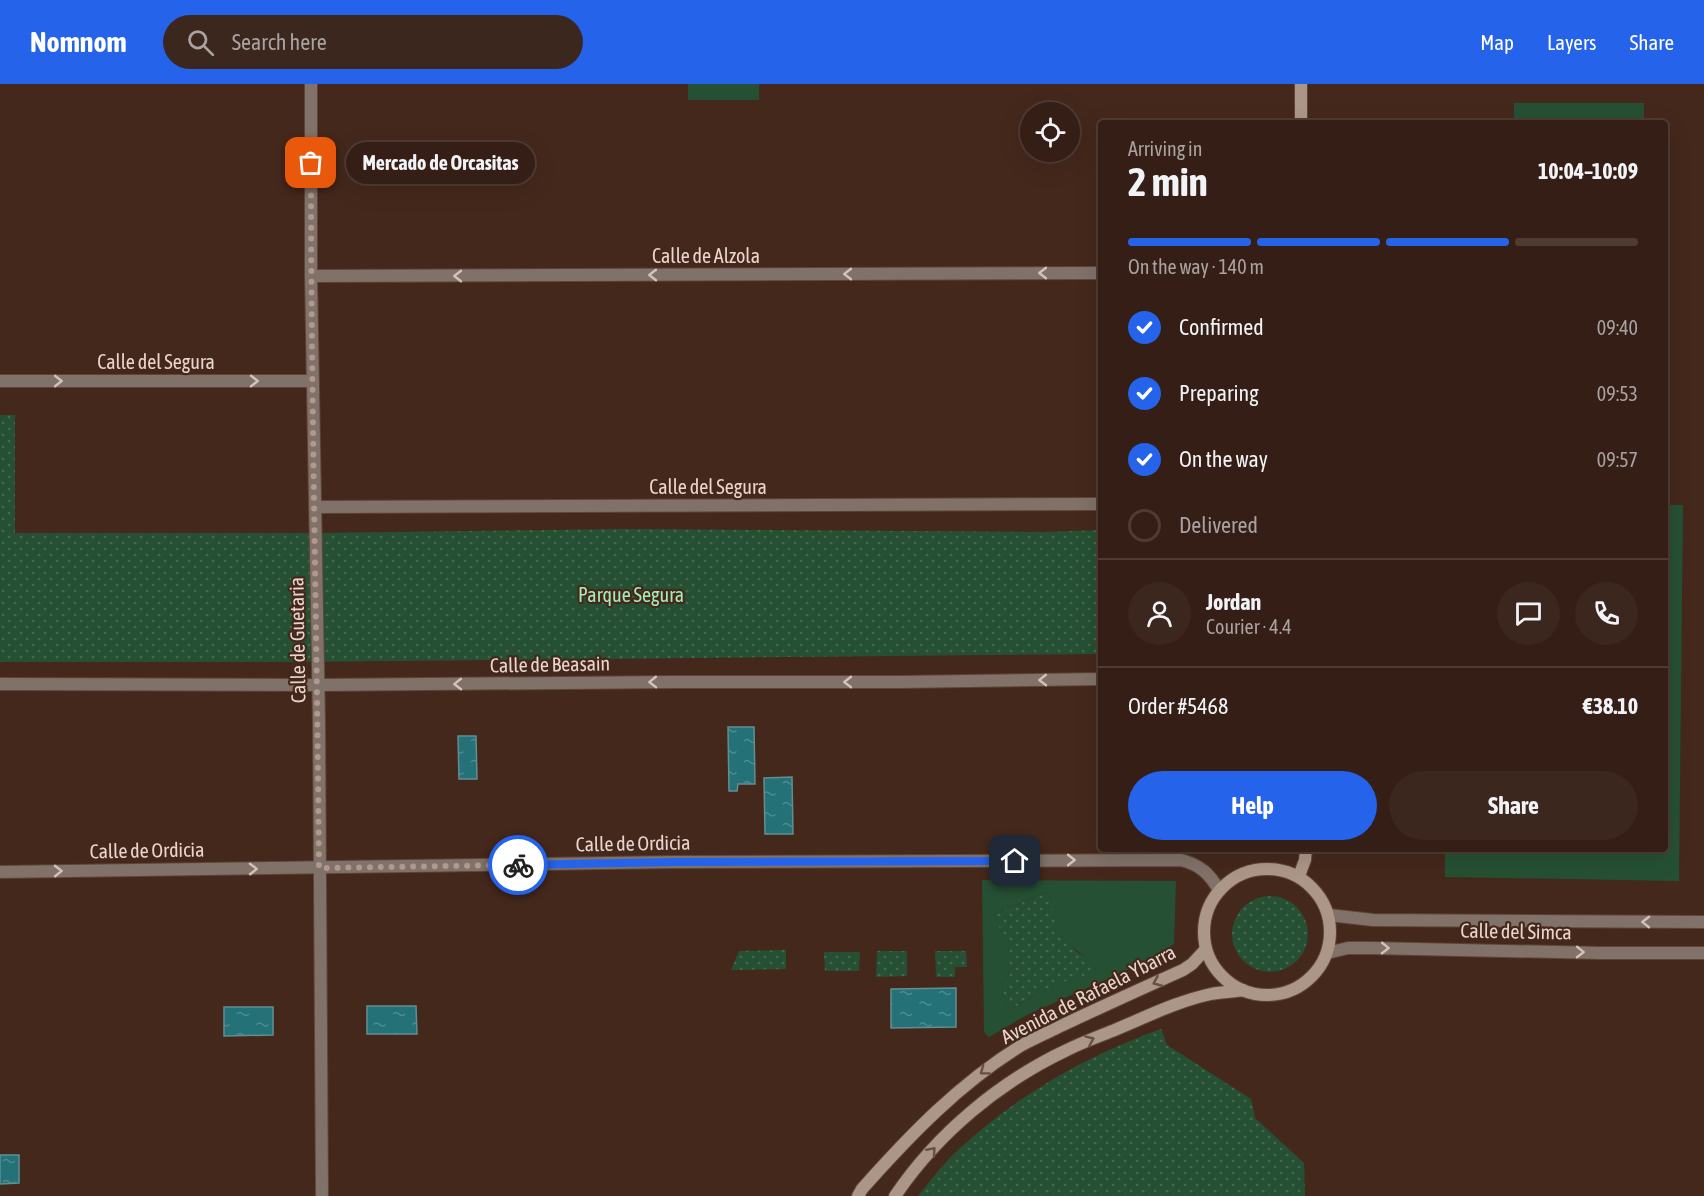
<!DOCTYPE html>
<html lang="en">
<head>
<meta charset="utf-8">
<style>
	:root { --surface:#341e15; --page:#3c271e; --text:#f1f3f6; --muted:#a9a2a0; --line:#4e3c34; --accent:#2563eb }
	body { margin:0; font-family:"Asap Condensed",sans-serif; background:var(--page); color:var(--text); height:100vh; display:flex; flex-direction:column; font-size:22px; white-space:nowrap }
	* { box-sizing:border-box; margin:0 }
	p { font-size:20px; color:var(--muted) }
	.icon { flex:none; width:33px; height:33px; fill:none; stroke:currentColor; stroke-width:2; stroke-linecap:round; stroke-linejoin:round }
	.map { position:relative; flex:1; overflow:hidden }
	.drawer { position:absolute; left:1098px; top:36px; width:570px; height:732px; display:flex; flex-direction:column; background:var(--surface); border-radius:6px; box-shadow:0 6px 24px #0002,0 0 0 2px var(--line) }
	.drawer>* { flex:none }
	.buttons { position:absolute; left:1020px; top:18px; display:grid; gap:12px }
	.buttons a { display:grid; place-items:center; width:60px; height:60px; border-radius:50%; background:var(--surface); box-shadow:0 6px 24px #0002,0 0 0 2px var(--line); font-size:30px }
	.pin { position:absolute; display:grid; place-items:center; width:51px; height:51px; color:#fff; margin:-26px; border-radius:12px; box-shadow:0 3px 9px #0006 }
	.courier { position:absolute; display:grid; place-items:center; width:60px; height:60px; margin:-30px; border:4px solid #2563eb; border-radius:50%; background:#fff; color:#222; box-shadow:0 2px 8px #0007 }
	.bubble { position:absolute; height:42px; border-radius:21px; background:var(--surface); box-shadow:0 6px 24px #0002,0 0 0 2px var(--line); font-size:20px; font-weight:700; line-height:42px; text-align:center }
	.overview em { font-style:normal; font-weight:700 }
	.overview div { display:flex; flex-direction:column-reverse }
	.overview { display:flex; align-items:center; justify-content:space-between; height:102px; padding:0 30px }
	h1 { font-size:39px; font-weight:700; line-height:45px }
	.bar { display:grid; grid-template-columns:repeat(4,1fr); gap:9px 6px; align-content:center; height:72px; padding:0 30px }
	.bar i { height:8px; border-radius:4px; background:var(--line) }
	.bar .active { background:var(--accent) }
	.bar p { grid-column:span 4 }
	.line { display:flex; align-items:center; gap:15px; padding:0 30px; border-top:2px solid var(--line) }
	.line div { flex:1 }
	.round { display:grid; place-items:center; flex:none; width:63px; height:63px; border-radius:32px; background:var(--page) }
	ol { padding:0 30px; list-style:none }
	li { display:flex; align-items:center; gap:18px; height:66px }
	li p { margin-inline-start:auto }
	li .icon { padding:6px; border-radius:50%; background:var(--accent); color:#fff; stroke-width:4 }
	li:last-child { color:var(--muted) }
	li i { width:33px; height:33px; border:3px solid var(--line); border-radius:50% }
	.cta { display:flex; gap:12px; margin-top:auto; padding:12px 30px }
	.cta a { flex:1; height:69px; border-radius:36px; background:var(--accent); color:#fff; font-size:24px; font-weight:700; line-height:69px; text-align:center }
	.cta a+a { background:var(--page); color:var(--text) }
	header { display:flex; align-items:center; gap:36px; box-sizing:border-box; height:84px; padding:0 30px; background:var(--accent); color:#fff }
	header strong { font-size:28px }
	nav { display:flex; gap:33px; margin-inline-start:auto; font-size:21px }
	.search { width:420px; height:54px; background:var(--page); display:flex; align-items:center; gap:15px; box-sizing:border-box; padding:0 21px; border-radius:33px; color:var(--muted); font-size:22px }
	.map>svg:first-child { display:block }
	.grass { fill:url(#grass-dots) }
	.garden { fill:#265033; fill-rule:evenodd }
	.water { fill:url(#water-ripples); stroke:#608f92; stroke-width:1.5 }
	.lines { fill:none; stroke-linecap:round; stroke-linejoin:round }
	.minor-casing { stroke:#5f4438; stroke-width:14 }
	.secondary-casing { stroke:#5f4438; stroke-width:14 }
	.minor { stroke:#807269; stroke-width:12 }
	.secondary { stroke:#ac9688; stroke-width:12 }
	.oneway { stroke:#d4c1b9 }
	.oneway2 { stroke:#694e42 }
	.done { stroke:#b0988f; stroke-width:6; stroke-dasharray:0 10.8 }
	.route { stroke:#2563eb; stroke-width:8 }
	.labels { text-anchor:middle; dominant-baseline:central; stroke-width:4.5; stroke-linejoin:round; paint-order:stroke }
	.street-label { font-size:20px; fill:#e9d5cd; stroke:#45281c }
	.park-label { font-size:20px; fill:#a4ecb7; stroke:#45281c }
</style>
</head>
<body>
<header>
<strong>Nomnom</strong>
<div class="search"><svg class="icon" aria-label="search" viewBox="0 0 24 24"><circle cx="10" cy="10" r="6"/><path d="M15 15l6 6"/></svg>Search here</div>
<nav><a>Map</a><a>Layers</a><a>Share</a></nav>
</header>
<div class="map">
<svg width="1704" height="1112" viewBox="0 0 1704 1112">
	<defs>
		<pattern id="grass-dots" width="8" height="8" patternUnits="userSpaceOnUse" patternTransform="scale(1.5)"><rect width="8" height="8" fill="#265033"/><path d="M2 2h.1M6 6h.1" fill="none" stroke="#46684f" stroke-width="1.8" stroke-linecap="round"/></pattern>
		<pattern id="water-ripples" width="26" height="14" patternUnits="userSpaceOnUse" patternTransform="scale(1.5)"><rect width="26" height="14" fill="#257178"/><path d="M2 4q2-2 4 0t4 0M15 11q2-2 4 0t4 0" fill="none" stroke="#4f8b90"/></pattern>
	</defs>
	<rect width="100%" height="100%" fill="#45281c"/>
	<g class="grass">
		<path d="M 0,331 L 15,331 L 15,449 L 315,449 L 630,445 L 1046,448 L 1101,446 L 1101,570 L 296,578 L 0,578 Z"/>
		<path d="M 1048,808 L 1061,851 L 1077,868 L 1091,876 L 1096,886 L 1093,893 L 1061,899 L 1040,908 L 1010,926 L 1002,906 L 1010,887 L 994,830 Z"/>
		<circle cx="1270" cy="850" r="38"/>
		<path d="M 786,866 L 786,885 L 731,886 L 739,867 Z"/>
		<path d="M 877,867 L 907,867 L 907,892 L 876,893 Z"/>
		<path d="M 935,867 L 966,867 L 967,883 L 955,883 L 955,893 L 936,893 Z"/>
		<path d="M 824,868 L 860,868 L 859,887 L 825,887 Z"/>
		<path d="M 1161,945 L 1167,961 L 1251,1015 L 1255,1034 L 1304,1079 L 1305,1112 L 918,1112 C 930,1097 943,1080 957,1067 C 1014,1013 1087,971 1161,945 Z"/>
	</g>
	<g class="garden">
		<rect x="688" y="0" width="71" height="16"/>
		<rect x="1514" y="19" width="130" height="20"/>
		<path d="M 1665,421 L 1683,421 L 1679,797 L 1445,793 L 1445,765 L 1665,765 Z"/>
		<path d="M 982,796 L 1176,797 L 1174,859 L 1163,870 L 1027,931 L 989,953 L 984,948 ZM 1048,808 C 1052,820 1055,844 1063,853 C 1073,867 1089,871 1096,886 L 1092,893 L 1061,898 L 1040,908 L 1010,926 L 1002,906 L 1010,887 L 1008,864 L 994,830 Z"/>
	</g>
	<g class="water">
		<path d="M 728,643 L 754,643 L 755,700 L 738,700 L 737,707 L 729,707 Z"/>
		<path d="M 458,652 L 476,652 L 477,695 L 459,695 Z"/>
		<path d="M 792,693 L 793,750 L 765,750 L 764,694 Z"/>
		<path d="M 956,904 L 956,943 L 891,944 L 891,905 Z"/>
		<path d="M 367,922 L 416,922 L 417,950 L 367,950 Z"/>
		<path d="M 224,923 L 273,923 L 273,951 L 224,952 Z"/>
		<path d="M 0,1071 L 19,1071 L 19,1099 L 0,1100 Z"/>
	</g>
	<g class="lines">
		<defs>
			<g id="minor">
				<path d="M 311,0 L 311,192 L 319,638 L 322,1112"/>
				<path d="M 311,192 L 1101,189"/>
				<path d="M 0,297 L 312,297"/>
				<path d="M 315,423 L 1101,420"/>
				<path d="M 0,600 L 317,601 L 673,598 L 901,598 L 1101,595"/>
				<path d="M 0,788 L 674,778 L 1181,776 C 1200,781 1209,789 1219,806"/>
				<path d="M 1329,831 L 1373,836 L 1704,838"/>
				<path d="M 1327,869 L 1348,864 L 1372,864 L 1600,869 L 1704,869"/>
			</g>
			<g id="secondary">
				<path d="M 1301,0 L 1301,39"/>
				<circle cx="1267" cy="848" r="63"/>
				<path d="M 1299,792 L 1305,776 L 1306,765"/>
				<path d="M 858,1112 L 862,1105 C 910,1051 960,999 1022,961 C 1035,954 1049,948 1063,941 C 1103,922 1143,904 1183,886 L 1192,880 L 1205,866"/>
				<path d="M 895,1112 C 937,1050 999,998 1067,966 C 1083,958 1100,952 1117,945 C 1148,932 1178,917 1211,910 C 1221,908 1232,908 1243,906"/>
			</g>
		</defs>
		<use href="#minor" class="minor-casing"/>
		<use href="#secondary" class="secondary-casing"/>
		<use href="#minor" class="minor"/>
		<use href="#secondary" class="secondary"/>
	</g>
	<defs><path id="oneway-chevron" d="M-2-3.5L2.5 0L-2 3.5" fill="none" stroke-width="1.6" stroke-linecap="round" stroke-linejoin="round" transform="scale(1.5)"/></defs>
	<g class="oneway">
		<use href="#oneway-chevron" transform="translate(1043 189) rotate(180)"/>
		<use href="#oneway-chevron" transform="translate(848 190) rotate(180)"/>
		<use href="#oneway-chevron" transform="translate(653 191) rotate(180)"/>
		<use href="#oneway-chevron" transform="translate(458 192) rotate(180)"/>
		<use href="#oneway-chevron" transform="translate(58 297)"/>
		<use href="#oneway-chevron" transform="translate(254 297)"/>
		<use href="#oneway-chevron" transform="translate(1043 596) rotate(179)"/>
		<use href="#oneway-chevron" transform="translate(653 598) rotate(179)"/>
		<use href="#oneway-chevron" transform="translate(848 598) rotate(-180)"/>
		<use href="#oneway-chevron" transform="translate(458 600) rotate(179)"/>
		<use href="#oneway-chevron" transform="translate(1071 776)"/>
		<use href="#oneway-chevron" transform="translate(253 785) rotate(-1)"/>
		<use href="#oneway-chevron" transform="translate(58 787) rotate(-1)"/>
		<use href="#oneway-chevron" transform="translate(1646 838) rotate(-179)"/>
		<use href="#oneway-chevron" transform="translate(1385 864) rotate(1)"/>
		<use href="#oneway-chevron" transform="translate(1580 868) rotate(1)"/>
	</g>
	<g class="oneway2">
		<use href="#oneway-chevron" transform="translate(1157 898) rotate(156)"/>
		<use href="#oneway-chevron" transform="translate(1090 956) rotate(-23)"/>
		<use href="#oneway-chevron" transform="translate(984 987) rotate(143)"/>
		<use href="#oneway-chevron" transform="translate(932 1067) rotate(-49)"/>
	</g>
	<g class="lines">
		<path class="done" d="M 311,79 C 311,314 317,549 319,784 L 518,781"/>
		<path class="route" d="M 518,781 L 674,778 L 1015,777"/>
	</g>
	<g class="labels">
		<g class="street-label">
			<text x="706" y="171">Calle de Alzola</text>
			<text x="156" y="277">Calle del Segura</text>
			<text x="708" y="402">Calle del Segura</text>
			<text transform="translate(297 556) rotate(-91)">Calle de Guetaria</text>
			<text transform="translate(550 580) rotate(-1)">Calle de Beasain</text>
			<text transform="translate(633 759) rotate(-1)">Calle de Ordicia</text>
			<text transform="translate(147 766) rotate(-1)">Calle de Ordicia</text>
			<text transform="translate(1516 847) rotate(1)">Calle del Simca</text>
			<text transform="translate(1088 910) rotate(-27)">Avenida de Rafaela Ybarra</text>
		</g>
		<g class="park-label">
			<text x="631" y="510">Parque Segura</text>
		</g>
	</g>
</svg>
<div class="buttons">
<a><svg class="icon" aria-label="locate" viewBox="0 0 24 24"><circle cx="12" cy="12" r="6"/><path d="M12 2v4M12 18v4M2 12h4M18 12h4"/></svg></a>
</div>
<div class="pin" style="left:311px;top:79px;background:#ea580c"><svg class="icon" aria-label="bag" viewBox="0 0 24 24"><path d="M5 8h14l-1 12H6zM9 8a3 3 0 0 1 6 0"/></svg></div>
<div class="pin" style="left:1015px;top:777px;background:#1f2937"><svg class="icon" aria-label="home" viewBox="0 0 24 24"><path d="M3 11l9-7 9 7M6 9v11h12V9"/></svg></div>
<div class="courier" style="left:518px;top:781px"><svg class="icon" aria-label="bike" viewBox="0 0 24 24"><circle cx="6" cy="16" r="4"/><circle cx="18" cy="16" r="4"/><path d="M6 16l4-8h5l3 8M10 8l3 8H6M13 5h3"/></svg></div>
<div class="bubble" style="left:346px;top:58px;width:189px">Mercado de Orcasitas</div>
<section class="drawer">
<div class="overview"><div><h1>2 min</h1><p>Arriving in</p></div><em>10:04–10:09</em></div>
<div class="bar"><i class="active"></i><i class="active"></i><i class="active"></i><i></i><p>On the way · 140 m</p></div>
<ol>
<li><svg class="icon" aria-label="check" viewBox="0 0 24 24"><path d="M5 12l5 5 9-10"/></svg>Confirmed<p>09:40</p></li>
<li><svg class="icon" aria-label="check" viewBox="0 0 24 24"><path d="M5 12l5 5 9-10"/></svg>Preparing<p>09:53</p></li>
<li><svg class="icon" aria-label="check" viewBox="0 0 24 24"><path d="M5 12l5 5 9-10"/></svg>On the way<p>09:57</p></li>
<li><i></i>Delivered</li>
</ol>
<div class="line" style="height:108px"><a class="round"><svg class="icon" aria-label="person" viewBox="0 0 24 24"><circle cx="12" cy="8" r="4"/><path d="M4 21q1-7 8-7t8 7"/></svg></a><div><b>Jordan</b><p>Courier · 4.4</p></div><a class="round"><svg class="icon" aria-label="chat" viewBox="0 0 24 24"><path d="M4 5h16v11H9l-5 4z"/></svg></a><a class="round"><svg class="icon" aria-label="phone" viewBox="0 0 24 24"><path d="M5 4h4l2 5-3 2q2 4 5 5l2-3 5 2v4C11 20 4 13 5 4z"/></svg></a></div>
<div class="line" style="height:78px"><div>Order #5468</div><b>€38.10</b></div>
<div class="cta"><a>Help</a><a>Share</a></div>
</section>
</div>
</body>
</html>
